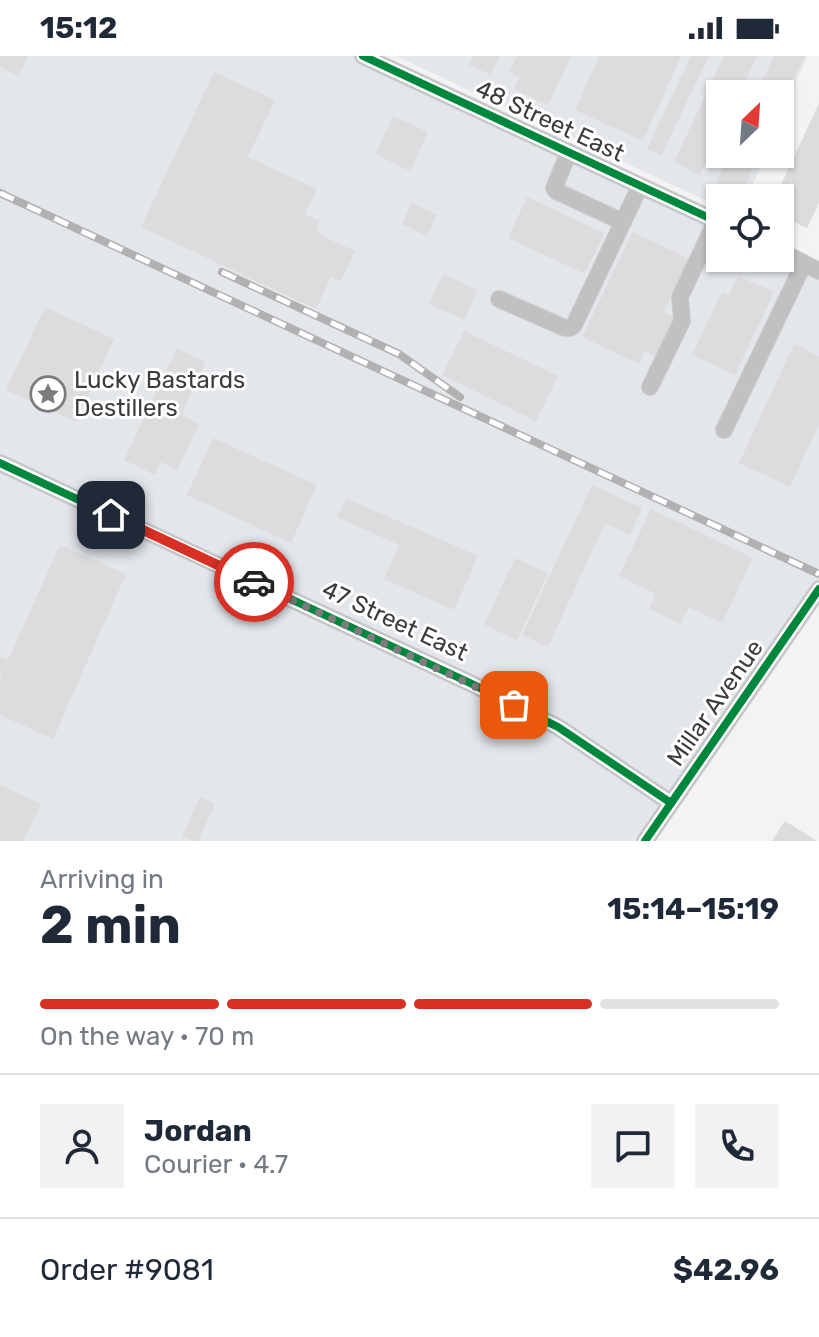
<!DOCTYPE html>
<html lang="en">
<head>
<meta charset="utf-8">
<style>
	:root { --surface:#fff; --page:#f2f2f3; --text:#1f2937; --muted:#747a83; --line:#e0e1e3; --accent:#d93025 }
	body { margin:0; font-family:Rubik,sans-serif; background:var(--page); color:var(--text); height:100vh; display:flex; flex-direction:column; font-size:30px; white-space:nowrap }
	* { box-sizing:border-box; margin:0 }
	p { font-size:26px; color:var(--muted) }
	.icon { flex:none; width:44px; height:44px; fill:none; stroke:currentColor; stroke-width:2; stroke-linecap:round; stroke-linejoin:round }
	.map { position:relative; height:785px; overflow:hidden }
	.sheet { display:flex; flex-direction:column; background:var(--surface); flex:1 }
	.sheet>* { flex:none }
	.needle { width:52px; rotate:25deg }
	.tools { position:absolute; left:706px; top:24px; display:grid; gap:16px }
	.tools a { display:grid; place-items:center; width:88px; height:88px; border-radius:0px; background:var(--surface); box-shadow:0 2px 6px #0004; font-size:40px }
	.pin { position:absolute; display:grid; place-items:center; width:68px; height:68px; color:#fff; margin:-34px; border-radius:16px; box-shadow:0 4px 12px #0006 }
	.courier { position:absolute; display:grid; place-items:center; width:80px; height:80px; margin:-40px; border:6px solid #d93025; border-radius:50%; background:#fff; color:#222; box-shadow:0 2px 10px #0007 }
	.overview em { font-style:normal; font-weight:700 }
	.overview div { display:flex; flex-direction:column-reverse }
	.overview { display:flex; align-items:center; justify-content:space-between; height:136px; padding:0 40px }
	h1 { font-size:52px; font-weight:700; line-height:60px }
	.bar { display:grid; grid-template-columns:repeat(4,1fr); gap:12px 8px; align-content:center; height:96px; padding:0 40px }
	.bar i { height:10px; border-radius:6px; background:var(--line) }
	.bar .selected { background:var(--accent) }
	.bar p { grid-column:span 4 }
	.line { display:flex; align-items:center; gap:20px; padding:0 40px; border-top:2px solid var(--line) }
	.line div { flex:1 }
	.round { display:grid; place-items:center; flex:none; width:84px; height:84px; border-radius:0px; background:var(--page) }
	.status { display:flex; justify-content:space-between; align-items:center; height:56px; padding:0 40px; background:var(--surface); direction:ltr }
	.status svg { height:22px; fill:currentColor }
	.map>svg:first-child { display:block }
	.built { fill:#e3e6eb }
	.building { fill:#dcdcdd }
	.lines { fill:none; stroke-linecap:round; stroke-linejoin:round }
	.minor-casing { stroke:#cececf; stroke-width:18 }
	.minor { stroke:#c2c1c1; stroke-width:16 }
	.rail-casing { stroke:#b2b1b2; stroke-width:8 }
	.rail { stroke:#fff; stroke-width:5; stroke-dasharray:15; stroke-linecap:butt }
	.cycleway-casing { stroke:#fff; stroke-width:13 }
	.cycleway { stroke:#00873e; stroke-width:8 }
	.done { stroke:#7c7c7d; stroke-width:8; stroke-dasharray:0 14.4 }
	.route { stroke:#d93025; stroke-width:10 }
	.labels { text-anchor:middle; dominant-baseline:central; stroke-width:6; stroke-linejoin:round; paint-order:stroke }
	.street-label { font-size:24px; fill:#3c3c3d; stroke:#fff }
	.poi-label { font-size:24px; fill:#3c3c3d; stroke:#fff; text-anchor:start }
</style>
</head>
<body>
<div class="status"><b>15:12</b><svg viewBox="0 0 49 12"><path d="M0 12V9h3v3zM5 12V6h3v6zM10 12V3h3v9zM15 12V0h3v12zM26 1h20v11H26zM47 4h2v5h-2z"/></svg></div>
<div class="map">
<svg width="819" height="785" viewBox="0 0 819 785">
	<rect width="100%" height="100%" fill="#f3f3f4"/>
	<g class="built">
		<path d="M 0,0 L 363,0 L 720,167 L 720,202 L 780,202 L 819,215 L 819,533 L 645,785 L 0,785 Z"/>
		<path d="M 396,0 L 807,0 L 780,65 L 780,38 L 720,38 L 720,98 L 766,98 L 747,142 L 720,142 L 720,151 Z"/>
	</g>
	<g class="building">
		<path d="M 0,0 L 28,0 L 19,20 L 0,11 Z"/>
		<path d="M 473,0 L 500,0 L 491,19 L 469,9 Z"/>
		<path d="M 517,0 L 571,0 L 548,49 L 514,33 L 519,21 L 509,16 Z"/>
		<path d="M 599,0 L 681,0 L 643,85 L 575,54 Z"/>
		<path d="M 691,0 L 709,0 L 661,100 L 647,93 Z"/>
		<path d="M 724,0 L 757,0 L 739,38 L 720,38 L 720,77 L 700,119 L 674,106 Z"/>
		<path d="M 774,0 L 805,0 L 780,54 L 780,38 L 756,38 Z"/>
		<path d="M 214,16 L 275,44 L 248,101 L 317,133 L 305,158 L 319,165 L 316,172 L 320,179 L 355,195 L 341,225 L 331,221 L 316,253 L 141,171 Z"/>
		<path d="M 819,47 L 819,147 L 807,172 L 780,160 L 780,142 L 775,142 Z"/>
		<path d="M 393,60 L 428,76 L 410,115 L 375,98 Z"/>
		<path d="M 729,98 L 760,98 L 741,138 L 716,126 Z"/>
		<path d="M 527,141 L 604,177 L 585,218 L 508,182 Z"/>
		<path d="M 411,147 L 437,159 L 427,180 L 402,168 Z"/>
		<path d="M 633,176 L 689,203 L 664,256 L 675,261 L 656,301 L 645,295 L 639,308 L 582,281 Z"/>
		<path d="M 443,218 L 478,234 L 464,264 L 429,248 Z"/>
		<path d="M 738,220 L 774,236 L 735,319 L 692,299 L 722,236 L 729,239 Z"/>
		<path d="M 45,251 L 114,283 L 76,366 L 6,334 Z"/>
		<path d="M 464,275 L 558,320 L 536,365 L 442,319 Z"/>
		<path d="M 794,288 L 819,300 L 819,369 L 790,431 L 739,407 Z"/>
		<path d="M 177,292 L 206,306 L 181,359 L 199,368 L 177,414 L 161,406 L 155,419 L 124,404 Z"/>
		<path d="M 213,382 L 317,429 L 291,487 L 187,439 Z"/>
		<path d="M 592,429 L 642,452 L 630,479 L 605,467 L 548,591 L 522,579 Z"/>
		<path d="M 346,442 L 478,500 L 454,554 L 384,523 L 399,489 L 337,461 Z"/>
		<path d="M 651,453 L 753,502 L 722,567 L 689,551 L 681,568 L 649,553 L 656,538 L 619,520 Z"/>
		<path d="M 60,489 L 126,518 L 53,683 L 0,659 L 0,624 L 2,620 L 0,619 L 0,601 L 8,604 Z"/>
		<path d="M 515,502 L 548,517 L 517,584 L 484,569 Z"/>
		<path d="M 0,729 L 41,748 L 23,785 L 0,785 Z"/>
		<path d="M 200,741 L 215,748 L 198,785 L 194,785 L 182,780 Z"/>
		<path d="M 785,765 L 817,785 L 772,785 Z"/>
	</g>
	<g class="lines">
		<defs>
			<g id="minor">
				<path d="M 363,0 L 720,167"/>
				<path d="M 569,96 L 554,132 L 556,135 L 623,166 L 640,130"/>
				<path d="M 780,195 L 819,215"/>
				<path d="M 499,243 L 565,272 L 570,272 L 574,269 L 623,166"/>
				<path d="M 650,331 L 682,265 L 680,241 L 716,165"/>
				<path d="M 724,374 L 804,207"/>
				<path d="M 0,407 L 470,627 L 558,671 L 671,747"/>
				<path d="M 645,785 L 819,533"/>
			</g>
		</defs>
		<use href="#minor" class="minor-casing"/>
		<use href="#minor" class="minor"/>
		<defs>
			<g id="rail">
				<path d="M 0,137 L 819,518"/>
				<path d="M 222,216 L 399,298 L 460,341"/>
			</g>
		</defs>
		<use href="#rail" class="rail-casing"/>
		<use href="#rail" class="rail"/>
		<defs>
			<g id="cycleway">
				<path d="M 363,0 L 720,167"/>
				<path d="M 0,407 L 470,627 L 558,671 L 671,747"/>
				<path d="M 645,785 L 819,533"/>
			</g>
		</defs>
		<use href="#cycleway" class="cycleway-casing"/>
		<use href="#cycleway" class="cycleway"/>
	</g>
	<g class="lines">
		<path class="done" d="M 254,526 L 514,649"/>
		<path class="route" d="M 111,459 L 254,526"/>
	</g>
	<defs>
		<symbol id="sight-ring" viewBox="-11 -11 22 22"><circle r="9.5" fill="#fff" stroke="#7c7c7d" stroke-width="1.5"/><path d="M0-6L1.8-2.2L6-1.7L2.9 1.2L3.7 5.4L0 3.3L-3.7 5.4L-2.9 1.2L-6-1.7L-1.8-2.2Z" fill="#7c7c7d"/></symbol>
	</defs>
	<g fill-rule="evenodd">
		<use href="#sight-ring" x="28" y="318" width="40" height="40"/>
	</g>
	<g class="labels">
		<g class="street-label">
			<text transform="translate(550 65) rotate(25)">48 Street East</text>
			<text transform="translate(395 565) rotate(25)">47 Street East</text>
			<text transform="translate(715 647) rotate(-55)">Millar Avenue</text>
		</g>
		<g class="poi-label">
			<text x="74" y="324">Lucky Bastards<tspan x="74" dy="28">Destillers</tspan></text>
		</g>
	</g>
</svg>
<div class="tools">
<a><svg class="needle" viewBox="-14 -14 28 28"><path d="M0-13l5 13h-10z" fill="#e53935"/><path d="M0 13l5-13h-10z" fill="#747a83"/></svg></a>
<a><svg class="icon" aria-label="locate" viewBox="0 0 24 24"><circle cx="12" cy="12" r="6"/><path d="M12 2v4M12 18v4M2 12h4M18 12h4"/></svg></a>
</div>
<div class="pin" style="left:514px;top:649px;background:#ea580c"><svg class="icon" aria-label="bag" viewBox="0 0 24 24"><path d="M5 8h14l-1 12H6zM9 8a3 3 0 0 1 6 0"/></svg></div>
<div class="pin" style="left:111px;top:459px;background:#1f2937"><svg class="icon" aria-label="home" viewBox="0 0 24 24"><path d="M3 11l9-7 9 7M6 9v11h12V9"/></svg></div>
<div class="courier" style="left:254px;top:526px"><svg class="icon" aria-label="car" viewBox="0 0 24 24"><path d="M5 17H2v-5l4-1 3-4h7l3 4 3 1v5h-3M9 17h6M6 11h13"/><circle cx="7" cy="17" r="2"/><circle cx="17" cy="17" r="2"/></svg></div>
</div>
<section class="sheet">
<div class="overview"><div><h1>2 min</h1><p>Arriving in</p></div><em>15:14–15:19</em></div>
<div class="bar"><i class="selected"></i><i class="selected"></i><i class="selected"></i><i></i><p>On the way · 70 m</p></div>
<div class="line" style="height:144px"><a class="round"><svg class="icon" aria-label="person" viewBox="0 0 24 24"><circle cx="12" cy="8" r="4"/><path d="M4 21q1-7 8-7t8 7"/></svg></a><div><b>Jordan</b><p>Courier · 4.7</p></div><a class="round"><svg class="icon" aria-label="chat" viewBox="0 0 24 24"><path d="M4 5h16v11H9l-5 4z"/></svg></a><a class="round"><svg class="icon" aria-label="phone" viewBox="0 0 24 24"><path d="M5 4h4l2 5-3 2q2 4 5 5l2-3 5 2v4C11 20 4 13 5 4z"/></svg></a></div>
<div class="line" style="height:104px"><div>Order #9081</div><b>$42.96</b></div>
</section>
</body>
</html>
